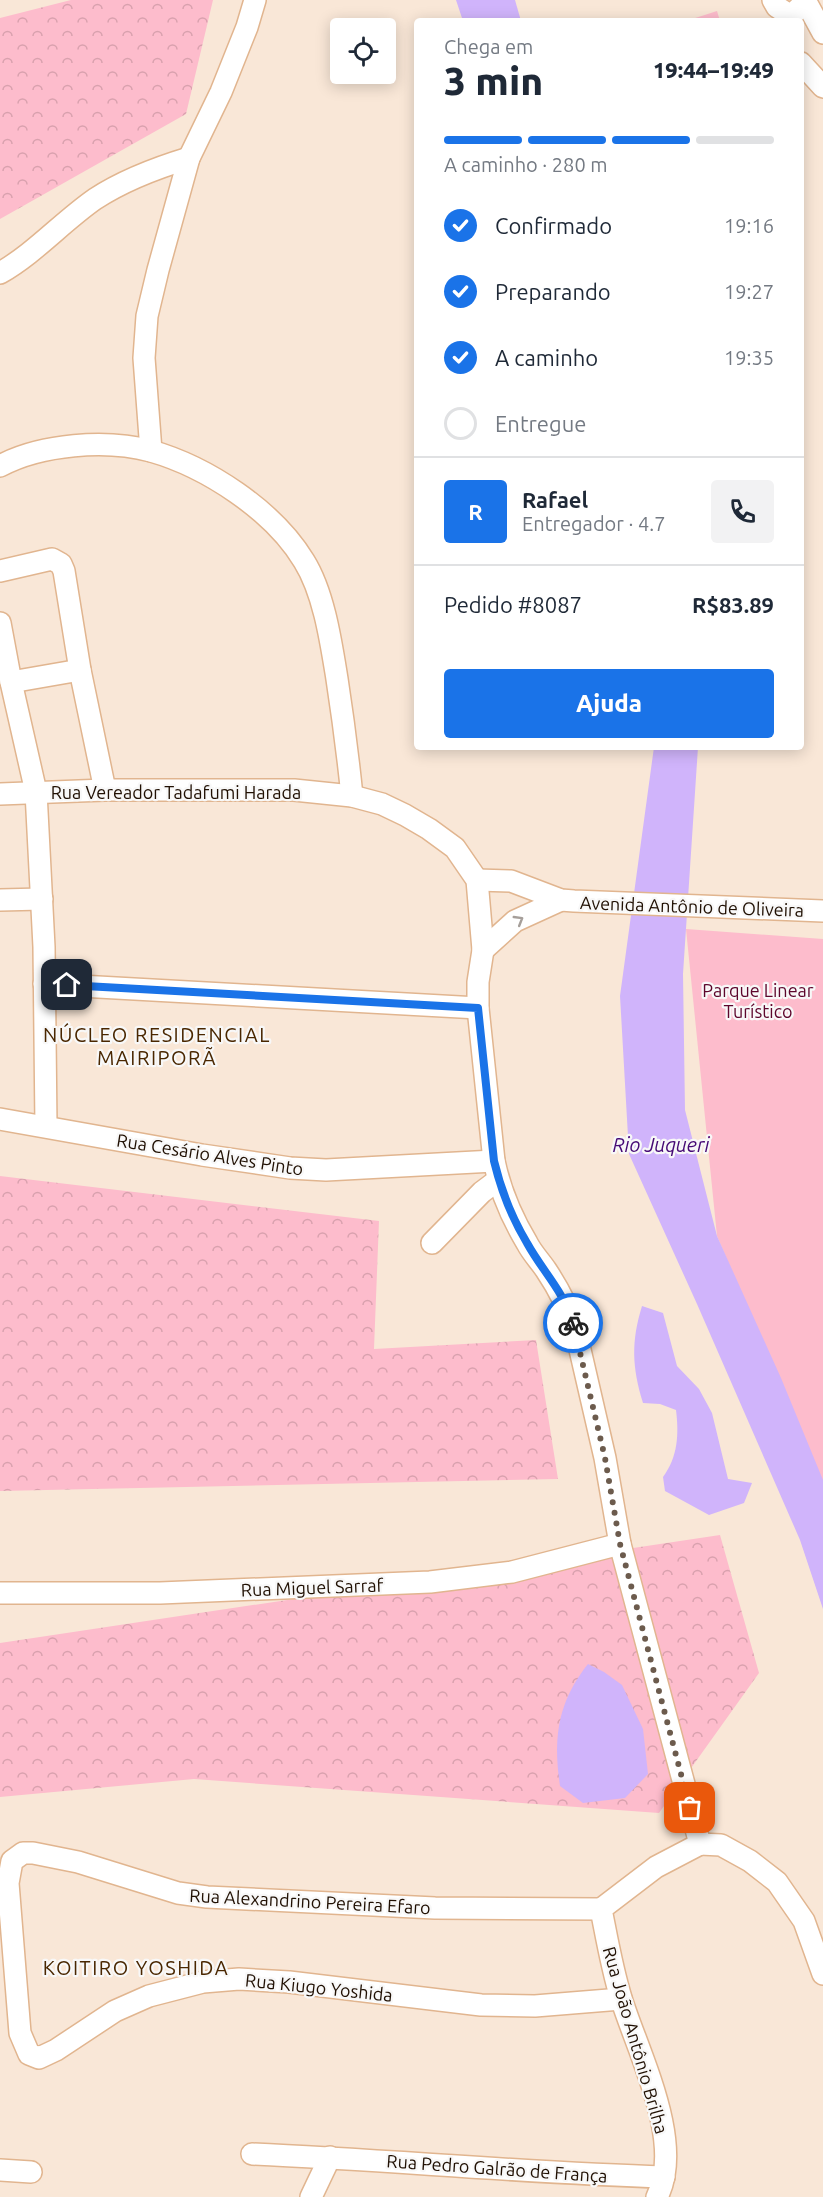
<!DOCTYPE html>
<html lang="pt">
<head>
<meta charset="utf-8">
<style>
	:root { --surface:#fff; --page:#f2f2f3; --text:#1f2937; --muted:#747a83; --line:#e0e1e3; --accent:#1a73e8 }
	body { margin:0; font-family:Ubuntu,sans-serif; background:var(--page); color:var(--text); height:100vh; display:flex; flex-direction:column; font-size:22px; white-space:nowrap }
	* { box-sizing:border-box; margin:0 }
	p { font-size:20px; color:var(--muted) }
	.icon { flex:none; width:33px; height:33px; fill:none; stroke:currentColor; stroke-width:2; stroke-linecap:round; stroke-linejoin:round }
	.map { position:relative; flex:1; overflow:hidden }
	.side { position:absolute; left:414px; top:18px; width:390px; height:732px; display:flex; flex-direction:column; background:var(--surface); border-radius:6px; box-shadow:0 3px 15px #0003 }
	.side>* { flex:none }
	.buttons { position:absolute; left:330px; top:18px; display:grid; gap:12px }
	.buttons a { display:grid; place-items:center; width:66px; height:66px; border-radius:6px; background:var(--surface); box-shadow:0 3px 15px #0003; font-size:30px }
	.pin { position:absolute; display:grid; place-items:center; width:51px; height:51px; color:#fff; margin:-26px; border-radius:12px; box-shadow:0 3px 9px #0006 }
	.courier { position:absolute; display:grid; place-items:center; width:60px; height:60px; margin:-30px; border:4px solid #1a73e8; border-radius:50%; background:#fff; color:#222; box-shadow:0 2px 8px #0007 }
	.summary em { font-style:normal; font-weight:800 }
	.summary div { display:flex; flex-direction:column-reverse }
	.summary { display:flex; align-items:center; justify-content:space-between; height:102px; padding:0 30px }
	h1 { font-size:39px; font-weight:800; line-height:45px }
	.bar { display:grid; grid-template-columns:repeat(4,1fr); gap:9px 6px; align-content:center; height:72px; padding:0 30px }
	.bar i { height:8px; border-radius:4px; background:var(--line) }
	.bar .selected { background:var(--accent) }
	.bar p { grid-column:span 4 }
	.line { display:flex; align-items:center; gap:15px; padding:0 30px; border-top:2px solid var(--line) }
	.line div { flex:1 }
	.round { display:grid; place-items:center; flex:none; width:63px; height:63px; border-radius:6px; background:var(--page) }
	ol { padding:0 30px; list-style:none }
	li { display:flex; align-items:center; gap:18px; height:66px }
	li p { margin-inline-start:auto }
	li .icon { padding:6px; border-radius:50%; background:var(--accent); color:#fff; stroke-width:4 }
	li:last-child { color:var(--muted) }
	li i { width:33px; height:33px; border:3px solid var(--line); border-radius:50% }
	.primary-button { display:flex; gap:12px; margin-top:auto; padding:12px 30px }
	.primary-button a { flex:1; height:69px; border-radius:6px; background:var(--accent); color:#fff; font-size:24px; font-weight:800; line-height:69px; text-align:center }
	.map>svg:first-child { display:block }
	.forest { fill:url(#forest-crowns) }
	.park { fill:#fdbccc }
	.water { fill:#d0b4fb }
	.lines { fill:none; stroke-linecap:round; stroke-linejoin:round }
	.minor-casing { stroke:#e1b58f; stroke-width:24 }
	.minor { stroke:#fff; stroke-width:21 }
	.oneway { stroke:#a69f9a }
	.done { stroke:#6c5b4d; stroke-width:6; stroke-dasharray:0 10.8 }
	.route { stroke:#1a73e8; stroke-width:8 }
	.labels { text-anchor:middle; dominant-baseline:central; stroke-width:4.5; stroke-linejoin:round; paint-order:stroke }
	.street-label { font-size:18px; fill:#201003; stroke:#f8f8f8 }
	.park-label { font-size:18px; fill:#5d062c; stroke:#f8f8f8 }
	.neighbourhood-label { font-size:20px; letter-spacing:1.5px; fill:#4a2700; stroke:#f8f8f8 }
	.water-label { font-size:20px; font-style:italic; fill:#460a75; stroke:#f8f8f8 }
</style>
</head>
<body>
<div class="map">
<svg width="823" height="2197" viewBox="0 0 823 2197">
	<defs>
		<pattern id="forest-crowns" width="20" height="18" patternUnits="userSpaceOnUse" patternTransform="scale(1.5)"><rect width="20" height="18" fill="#fdbccc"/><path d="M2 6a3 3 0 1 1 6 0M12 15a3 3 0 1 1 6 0" fill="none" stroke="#d9a1ae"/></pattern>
	</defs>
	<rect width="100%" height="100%" fill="#f9e7d7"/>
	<g class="forest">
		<path d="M 71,0 L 213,0 L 186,114 L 0,219 L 0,18 Z"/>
		<path d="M 0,1176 L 379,1221 L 374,1349 L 536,1340 L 558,1479 L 0,1491 Z"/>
		<path d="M 720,1535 L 759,1673 L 659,1813 L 194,1779 L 0,1797 L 0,1643 Z"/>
	</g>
	<g class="park">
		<path d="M 717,11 L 720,21 L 686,21 Z"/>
		<path d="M 686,929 L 823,939 L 823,1486 L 717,1236 Z"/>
	</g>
	<g class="water">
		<path d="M 456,0 L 515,0 L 521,21 L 463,21 Z"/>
		<path d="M 654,747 L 698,747 L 683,974 L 685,1110 L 717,1236 L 781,1378 L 823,1480 L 823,1609 L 800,1540 L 697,1304 L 629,1154 L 620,996 Z"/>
		<path d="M 642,1306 L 663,1313 L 677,1366 L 699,1389 L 712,1413 L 728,1479 L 752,1483 L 744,1503 L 709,1515 L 665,1491 L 663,1477 C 678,1457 679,1434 676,1410 L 660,1404 L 643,1403 C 632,1367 631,1342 642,1306 Z"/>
		<path d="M 588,1664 L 604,1672 L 622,1685 L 643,1729 L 648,1774 L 625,1798 L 583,1803 L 560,1786 C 553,1739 557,1703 588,1664 Z"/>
	</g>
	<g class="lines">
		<defs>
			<g id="minor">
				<path d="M 773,0 L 777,7 L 788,14 L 794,13 L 805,2"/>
				<path d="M 805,0 L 823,33"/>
				<path d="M 801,63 L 823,87"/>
				<path d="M 0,273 C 35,253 62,222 95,199 C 124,180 156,168 189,158"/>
				<path d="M 151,451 L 144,358 L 147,316 L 158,270 L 189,158 L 221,92 L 247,27 L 255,0"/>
				<path d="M 0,466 C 41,444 106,439 151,451 C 207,467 273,510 304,561 C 324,593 331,642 337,679 C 343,718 348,757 352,796"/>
				<path d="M 0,571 L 52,559 L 61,564 L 64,571 L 80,670 L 105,790"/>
				<path d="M 0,623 L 11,682 L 36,792 L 44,947 L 46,1126"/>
				<path d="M 11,682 L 80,670"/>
				<path d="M 0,794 L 105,790 L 294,790 L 352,796 L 382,804 L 405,815 L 429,829 L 455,848 L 477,880 L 483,950 L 478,982 L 478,1008 L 494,1161 C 500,1190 512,1218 527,1243 C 532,1253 540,1261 546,1270 C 558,1288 568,1307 575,1328 L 605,1458 L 620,1544 L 700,1844"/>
				<path d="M 477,880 L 511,881 L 561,900 L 574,901 L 823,911"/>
				<path d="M 0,900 L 42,899"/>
				<path d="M 483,950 L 515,921 L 561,900"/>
				<path d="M 44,984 L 478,1008"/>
				<path d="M 0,1119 L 202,1155 L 290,1168 L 326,1170 L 494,1161"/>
				<path d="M 432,1243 L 482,1192 L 498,1180"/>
				<path d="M 0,1593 L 160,1593 L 430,1582 L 512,1572 L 620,1544"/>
				<path d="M 700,1844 L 721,1845 L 750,1861 L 777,1882 L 804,1921 L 823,1974"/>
				<path d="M 601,1909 L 435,1908 L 207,1897 L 178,1893 L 78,1862 L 33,1853 L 23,1853 L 12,1861 L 8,1883 L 20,2033 L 29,2054 L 39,2058 L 56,2050 L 115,2011 L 149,1996 L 203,1982 L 239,1979 L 289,1982 L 481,2005 L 535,2006 L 621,1999"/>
				<path d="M 252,2154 C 389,2160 527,2173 664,2177"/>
				<path d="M 0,2170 L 31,2172"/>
				<path d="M 311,2197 L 330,2157"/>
				<path d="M 657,2197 C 685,2142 638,2053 621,1998 C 612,1969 607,1939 601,1909 L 656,1867 L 700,1844"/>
			</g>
		</defs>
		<use href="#minor" class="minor-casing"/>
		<use href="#minor" class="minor"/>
	</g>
	<defs><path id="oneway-chevron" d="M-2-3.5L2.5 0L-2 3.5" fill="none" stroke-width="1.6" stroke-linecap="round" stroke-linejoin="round" transform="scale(1.5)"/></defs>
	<use class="oneway" href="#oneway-chevron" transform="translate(519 920) rotate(-31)"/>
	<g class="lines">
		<path class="done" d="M 573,1323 L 605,1458 L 620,1544 L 690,1808"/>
		<path class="route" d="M 67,985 L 478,1008 L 494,1161 C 501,1190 512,1218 527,1243 C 543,1272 563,1290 573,1323"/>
	</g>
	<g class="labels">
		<g class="street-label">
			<text x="176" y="792">Rua Vereador Tadafumi Harada</text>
			<text transform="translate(692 906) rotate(2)">Avenida Antônio de Oliveira</text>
			<text transform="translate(210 1154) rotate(9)">Rua Cesário Alves Pinto</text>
			<text transform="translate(312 1587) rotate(-2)">Rua Miguel Sarraf</text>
			<text transform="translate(310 1901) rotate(3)">Rua Alexandrino Pereira Efaro</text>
			<text transform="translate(319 1987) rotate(6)">Rua Kiugo Yoshida</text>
			<text transform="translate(636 2040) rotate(74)">Rua João Antônio Brilha</text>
			<text transform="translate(497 2168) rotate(4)">Rua Pedro Galrão de França</text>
		</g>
		<g class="park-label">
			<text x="758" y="990">Parque Linear<tspan x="758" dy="21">Turístico</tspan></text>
		</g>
		<g class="neighbourhood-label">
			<text x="157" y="1034">NÚCLEO RESIDENCIAL<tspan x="157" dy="23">MAIRIPORÃ</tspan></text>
			<text x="136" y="1967">KOITIRO YOSHIDA</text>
		</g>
		<g class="water-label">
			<text x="661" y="1144">Rio Juqueri</text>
		</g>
	</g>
</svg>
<div class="buttons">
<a><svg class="icon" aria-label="locate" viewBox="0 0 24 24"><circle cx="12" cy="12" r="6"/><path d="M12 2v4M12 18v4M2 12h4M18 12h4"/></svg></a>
</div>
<div class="pin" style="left:690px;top:1808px;background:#ea580c"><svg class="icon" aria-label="bag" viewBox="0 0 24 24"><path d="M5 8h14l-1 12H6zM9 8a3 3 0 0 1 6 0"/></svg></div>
<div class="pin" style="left:67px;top:985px;background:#1f2937"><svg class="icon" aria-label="home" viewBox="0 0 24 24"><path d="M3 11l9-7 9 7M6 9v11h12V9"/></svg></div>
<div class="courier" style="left:573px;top:1323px"><svg class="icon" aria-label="bike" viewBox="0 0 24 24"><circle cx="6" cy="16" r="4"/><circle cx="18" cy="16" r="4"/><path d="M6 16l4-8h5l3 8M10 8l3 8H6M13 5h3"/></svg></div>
<section class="side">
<div class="summary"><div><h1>3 min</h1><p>Chega em</p></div><em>19:44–19:49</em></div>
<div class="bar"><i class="selected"></i><i class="selected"></i><i class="selected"></i><i></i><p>A caminho · 280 m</p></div>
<ol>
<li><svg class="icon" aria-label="check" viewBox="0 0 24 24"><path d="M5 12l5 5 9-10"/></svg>Confirmado<p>19:16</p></li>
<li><svg class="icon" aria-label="check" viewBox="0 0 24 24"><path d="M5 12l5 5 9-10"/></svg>Preparando<p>19:27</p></li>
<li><svg class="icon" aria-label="check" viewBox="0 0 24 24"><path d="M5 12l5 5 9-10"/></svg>A caminho<p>19:35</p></li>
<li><i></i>Entregue</li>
</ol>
<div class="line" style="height:108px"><b class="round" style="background:var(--accent);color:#fff">R</b><div><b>Rafael</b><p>Entregador · 4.7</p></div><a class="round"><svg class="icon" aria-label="phone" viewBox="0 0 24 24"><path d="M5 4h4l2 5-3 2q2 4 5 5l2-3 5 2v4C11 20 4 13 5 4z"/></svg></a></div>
<div class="line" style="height:78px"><div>Pedido #8087</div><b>R$83.89</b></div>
<div class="primary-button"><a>Ajuda</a></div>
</section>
</div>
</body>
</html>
